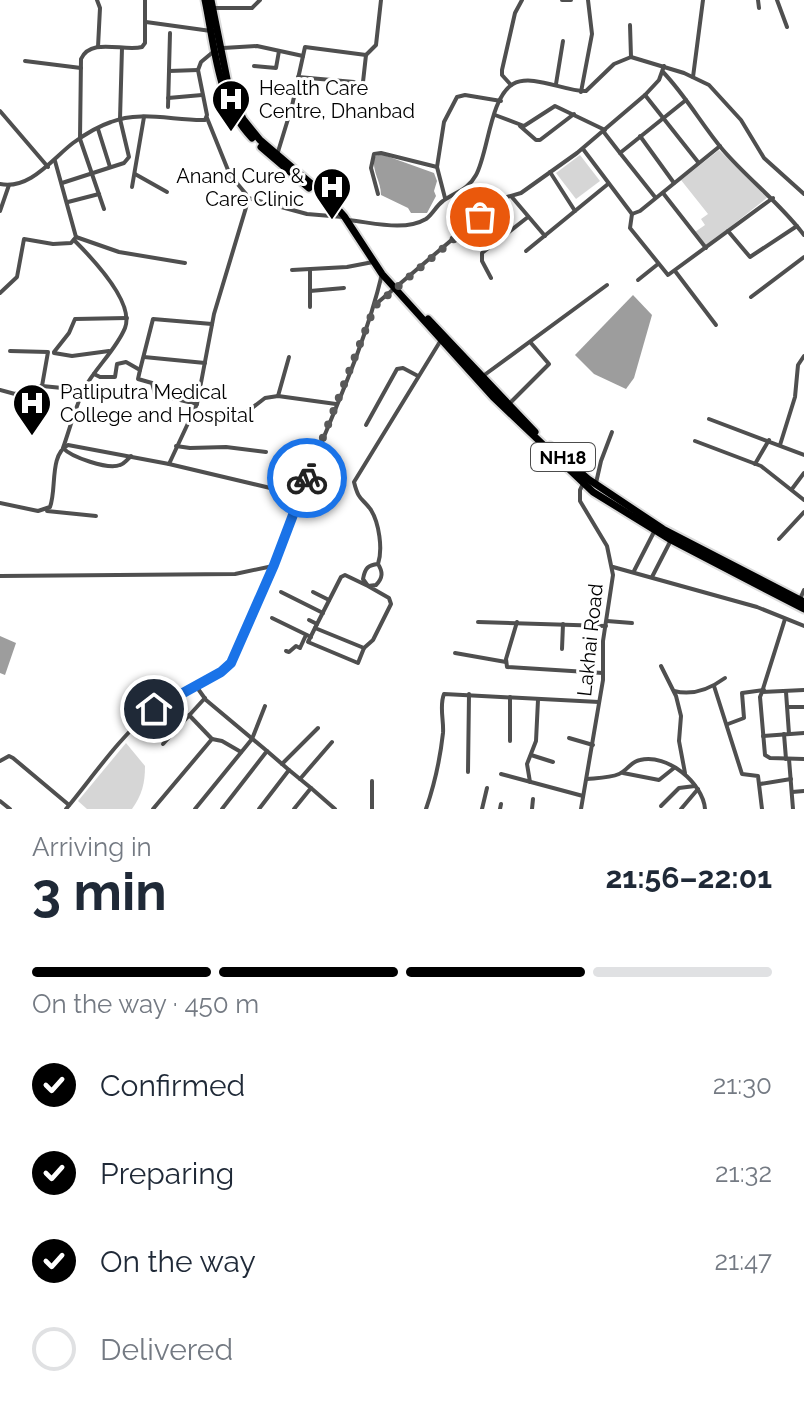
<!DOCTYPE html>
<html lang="en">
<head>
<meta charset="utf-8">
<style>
	:root { --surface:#fff; --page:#f6f6f7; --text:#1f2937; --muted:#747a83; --line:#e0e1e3; --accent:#000 }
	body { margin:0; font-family:Raleway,sans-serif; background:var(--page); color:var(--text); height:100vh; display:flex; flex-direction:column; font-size:30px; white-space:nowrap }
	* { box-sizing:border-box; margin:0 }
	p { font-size:26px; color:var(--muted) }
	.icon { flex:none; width:44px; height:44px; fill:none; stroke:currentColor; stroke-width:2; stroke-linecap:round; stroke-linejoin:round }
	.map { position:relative; height:809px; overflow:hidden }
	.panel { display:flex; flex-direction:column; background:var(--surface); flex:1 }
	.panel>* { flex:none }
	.pin { position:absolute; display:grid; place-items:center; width:68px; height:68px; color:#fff; margin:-34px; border:4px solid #fff; border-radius:50%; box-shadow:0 2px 8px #0007 }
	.courier { position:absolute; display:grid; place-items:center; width:80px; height:80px; margin:-40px; border:6px solid #1a73e8; border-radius:50%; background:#fff; color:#222; box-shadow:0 2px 10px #0007 }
	.summary em { font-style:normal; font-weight:700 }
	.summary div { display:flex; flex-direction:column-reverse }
	.summary { display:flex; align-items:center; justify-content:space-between; height:136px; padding:0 32px }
	h1 { font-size:52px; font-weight:700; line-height:60px }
	.bar { display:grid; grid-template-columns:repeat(4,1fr); gap:12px 8px; align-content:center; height:96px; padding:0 32px }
	.bar i { height:10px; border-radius:6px; background:var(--line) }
	.bar .on { background:var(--accent) }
	.bar p { grid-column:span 4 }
	ol { padding:0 32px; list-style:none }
	li { display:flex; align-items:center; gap:24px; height:88px }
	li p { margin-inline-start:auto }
	li .icon { padding:8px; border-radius:50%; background:var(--accent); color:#fff; stroke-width:4 }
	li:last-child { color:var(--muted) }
	li i { width:44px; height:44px; border:4px solid var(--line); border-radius:50% }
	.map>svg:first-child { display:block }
	.green { fill:#d6d6d6 }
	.water { fill:#9d9d9d }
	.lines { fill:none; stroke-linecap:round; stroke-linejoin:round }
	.trunk-casing { stroke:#dbdbdb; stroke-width:11 }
	.minor { stroke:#4f4f4f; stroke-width:4 }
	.trunk { stroke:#000; stroke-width:7 }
	.done { stroke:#595959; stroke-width:8; stroke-dasharray:0 14.4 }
	.route { stroke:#1a73e8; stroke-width:10 }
	.labels { text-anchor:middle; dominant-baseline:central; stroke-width:6; stroke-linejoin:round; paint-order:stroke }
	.shield { fill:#fff; stroke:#4c4c4c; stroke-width:2 }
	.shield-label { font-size:18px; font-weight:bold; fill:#000 }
	.poi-label { font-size:20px; fill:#000; stroke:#fff; text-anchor:start }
	.street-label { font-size:20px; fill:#000; stroke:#fff }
</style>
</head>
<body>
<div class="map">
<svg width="804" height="809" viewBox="0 0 804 809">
	<rect width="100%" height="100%" fill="#fff"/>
	<g class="green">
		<path d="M 719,150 L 768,197 L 706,246 L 695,232 L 705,225 L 701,219 L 708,214 L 681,180 Z"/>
		<path d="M 580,155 L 600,181 L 576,199 L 556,173 Z"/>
		<path d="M 126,743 L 145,766 C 145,783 142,795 132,809 L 87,809 L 78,801 Z"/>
	</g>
	<g class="water">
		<path d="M 381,154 L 434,173 L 437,181 L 434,191 L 436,196 L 427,213 L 411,213 L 408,208 L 381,195 C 381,181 372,172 374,157 Z"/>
		<path d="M 633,295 L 652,315 L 634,378 L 626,389 L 594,374 L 575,355 Z"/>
		<path d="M 0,636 L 16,643 L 5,675 L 0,673 Z"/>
	</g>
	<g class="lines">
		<defs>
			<g id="trunk">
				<path d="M 205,0 C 215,47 217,102 252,138"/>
				<path d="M 211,0 L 228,84 L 243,119 L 260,140 L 329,199 L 344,216 L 382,274 L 493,397 L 593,492 L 671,540 L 804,609"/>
				<path d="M 261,147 L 309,188"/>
				<path d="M 428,319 L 535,432"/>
				<path d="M 550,446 L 588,479 L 663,529 L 804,602"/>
			</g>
		</defs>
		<use href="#trunk" class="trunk-casing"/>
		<g class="minor">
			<path d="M 97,0 L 100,8 L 98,47"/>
			<path d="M 562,0 L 571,0"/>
			<path d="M 758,0 L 759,8"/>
			<path d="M 777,0 L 787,27"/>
			<path d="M 213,8 L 252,8 L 260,0"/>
			<path d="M 146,22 L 211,31"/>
			<path d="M 630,25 L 631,57"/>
			<path d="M 223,48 L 257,46 L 303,56"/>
			<path d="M 25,61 L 81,68"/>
			<path d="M 254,66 L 276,68 L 279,51"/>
			<path d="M 169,70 L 170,33"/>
			<path d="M 663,72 C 686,96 702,125 723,150 C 749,180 780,203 804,235"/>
			<path d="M 298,77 L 354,82"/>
			<path d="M 693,77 L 703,0"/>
			<path d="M 556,84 L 563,41"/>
			<path d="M 511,85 L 502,75 L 502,70 L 515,13 L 522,0"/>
			<path d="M 362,91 L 366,55"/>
			<path d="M 581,92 L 592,34 L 588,0"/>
			<path d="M 645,95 L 698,162"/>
			<path d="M 168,98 L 202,95"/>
			<path d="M 168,107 L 169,71 L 198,70"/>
			<path d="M 0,111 L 48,167"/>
			<path d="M 495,115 L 524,126 L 555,106 L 605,130"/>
			<path d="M 520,126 L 536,140 L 540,140 L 574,114"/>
			<path d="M 98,129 L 110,167"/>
			<path d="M 603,131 L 620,153"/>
			<path d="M 640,136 L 674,183"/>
			<path d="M 583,149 L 632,214 L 640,211 L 720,146"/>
			<path d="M 277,155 L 292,106 L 305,47 L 366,55 L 376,45 L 381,0"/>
			<path d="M 437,167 L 444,122 L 457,97 L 465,95 L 501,101"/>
			<path d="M 550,172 L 575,211"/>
			<path d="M 135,174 L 167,192"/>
			<path d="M 62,183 L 124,163 L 129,157 L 120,119 L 122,48"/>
			<path d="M 0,184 C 30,190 52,159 73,143 C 84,135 99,126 111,122 C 140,110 175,121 205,120 L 207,115 L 198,70 L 201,62 L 213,52"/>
			<path d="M 132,187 L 144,117"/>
			<path d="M 663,193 L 706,248"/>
			<path d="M 378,194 L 371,168 L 374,154 L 381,153 L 437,167 L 445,198"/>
			<path d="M 511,196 L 545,236"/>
			<path d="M 655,197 L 620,153 L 686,100"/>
			<path d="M 248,198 L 307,214 L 343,217"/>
			<path d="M 68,202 L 99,194"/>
			<path d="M 104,209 L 80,139 L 81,59 C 91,37 124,52 142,47 L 145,43 L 145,0"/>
			<path d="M 0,211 L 9,185"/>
			<path d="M 632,214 L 630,228 L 668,275 L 773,198"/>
			<path d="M 347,220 C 371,222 404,232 426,219 C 433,214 436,206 443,201 C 455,192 468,190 476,175 C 488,154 490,97 513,84 C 532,73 566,92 586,91 L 614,64 L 631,57 L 684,73 L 709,85 L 741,120 L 764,158 L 804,194"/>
			<path d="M 728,231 L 750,257 L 797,226"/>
			<path d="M 76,237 L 119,252 L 185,263"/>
			<path d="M 74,240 C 91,257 135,302 125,328 C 116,350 95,368 84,389 C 75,408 70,428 63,448 C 71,457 108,470 120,465 C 124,464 128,459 131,456"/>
			<path d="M 526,251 L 608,184"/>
			<path d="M 292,270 L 347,267 L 373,262"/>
			<path d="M 310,270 L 310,307"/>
			<path d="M 675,271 L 716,325"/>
			<path d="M 491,278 L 482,261 L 482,253 L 528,217"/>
			<path d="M 638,280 L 658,264"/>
			<path d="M 310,291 L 344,288"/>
			<path d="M 0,293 L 17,277 L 24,239 L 53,244 L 71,243 L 76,237 L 55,161"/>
			<path d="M 751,297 L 804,257"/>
			<path d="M 376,304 L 500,199 L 521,193 L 577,153 L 645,95 L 659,80 L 664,66"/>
			<path d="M 10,351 L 48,352 L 42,386"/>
			<path d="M 54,352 L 69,333 L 75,319 L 127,318"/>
			<path d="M 54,353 L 72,356 L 109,351"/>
			<path d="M 144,357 L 205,363"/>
			<path d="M 140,370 L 153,319 L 212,324"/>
			<path d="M 94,374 L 100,377 L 115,377 L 117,364 L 126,362 L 140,370 L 138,379 L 152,383 L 155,394 L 197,404"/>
			<path d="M 483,376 L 607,285"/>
			<path d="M 0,390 L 15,394 L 42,386 L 83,390"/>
			<path d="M 278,396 L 289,357"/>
			<path d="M 510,403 L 549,364 L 531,343"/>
			<path d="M 194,410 L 207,415 L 248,411 L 265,398 L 278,396 L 336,404"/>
			<path d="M 709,419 L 804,455"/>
			<path d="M 366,425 L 397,369 L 403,368 L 418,376"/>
			<path d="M 695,441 L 761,466 L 804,500"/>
			<path d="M 780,445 L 795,397 L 798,365 L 804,356"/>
			<path d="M 176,446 L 190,448 L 226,447 L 266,452"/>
			<path d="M 169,464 L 197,404 L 214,314 L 248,201 L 246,194 L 230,175 L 207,118"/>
			<path d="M 755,464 L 769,440"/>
			<path d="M 596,483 L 601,461 L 612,432"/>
			<path d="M 792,489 L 804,473"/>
			<path d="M 0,503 L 38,511 L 50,507 C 57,489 49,455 68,445 L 169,464 L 300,495"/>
			<path d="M 47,511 L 96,516"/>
			<path d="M 779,539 L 804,512"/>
			<path d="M 378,564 C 383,572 383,578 376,585 L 368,586 L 345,575 L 341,577 L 315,628 L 364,648 L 373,640 L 391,604 L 389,598 L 368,586 L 363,579 C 365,568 368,565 378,564 C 383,549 379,523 371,510 C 362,497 359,502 354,482 L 441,340"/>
			<path d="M 613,567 L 757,607 L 804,626"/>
			<path d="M 634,571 L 655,530"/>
			<path d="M 0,576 L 235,574 L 273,566"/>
			<path d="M 652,577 L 671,540"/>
			<path d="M 281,592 L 323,613"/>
			<path d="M 313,592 L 329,600"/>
			<path d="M 800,599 L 804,590"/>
			<path d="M 272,618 L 311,637"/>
			<path d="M 309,620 L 317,624"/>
			<path d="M 607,621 L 632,623"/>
			<path d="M 478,622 L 606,626"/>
			<path d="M 517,622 L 506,659 L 507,667 L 603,673"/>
			<path d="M 315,628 L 308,642 L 358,663 L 364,648"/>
			<path d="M 562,649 L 563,624"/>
			<path d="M 286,651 L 289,652 L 296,646 L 300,648 L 306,635"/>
			<path d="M 455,653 L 506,662"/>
			<path d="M 661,666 L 676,696 L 681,716 L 679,741 L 685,773"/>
			<path d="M 196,686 L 206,700 L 267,751 L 222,809"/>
			<path d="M 714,686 L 742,774 L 758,776 L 762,809"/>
			<path d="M 804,690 L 762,692 L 760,697 L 765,755 L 770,758 L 804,759"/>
			<path d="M 674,691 C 693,696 710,689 725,678"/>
			<path d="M 762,692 L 785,619"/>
			<path d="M 786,692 L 789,734"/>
			<path d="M 788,707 L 804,707"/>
			<path d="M 189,715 L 212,739"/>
			<path d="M 728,724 L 744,718 L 742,693 L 764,690"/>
			<path d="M 784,734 L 786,759"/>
			<path d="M 763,736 L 804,733"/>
			<path d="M 569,738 L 593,745"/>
			<path d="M 510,741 L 510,697"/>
			<path d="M 163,744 L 205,698"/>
			<path d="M 267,751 L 289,770"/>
			<path d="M 531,755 L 553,762"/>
			<path d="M 789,759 L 793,809"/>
			<path d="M 0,761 L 9,756 L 13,758 L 69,805"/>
			<path d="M 282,764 L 318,728"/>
			<path d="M 468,772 L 469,694"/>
			<path d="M 623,773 L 659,780 L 674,768"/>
			<path d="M 501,774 L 583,796"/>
			<path d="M 300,779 L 332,742"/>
			<path d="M 587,779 C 598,778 610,778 619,774 C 627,771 630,762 640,760 C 667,753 703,783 705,809"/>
			<path d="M 372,781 L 372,809"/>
			<path d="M 530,782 L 527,764 L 536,741 L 538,700"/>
			<path d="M 760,784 L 791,779"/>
			<path d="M 311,788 L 335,809"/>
			<path d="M 792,792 L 804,791"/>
			<path d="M 0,801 L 10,809"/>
			<path d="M 661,806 L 679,788 L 695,786"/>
			<path d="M 66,809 C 92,778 120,736 152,711 C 176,693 209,686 231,663 C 261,610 279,550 301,493 C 329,421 364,350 382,274"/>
			<path d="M 153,809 L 212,739 L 222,741 L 241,752"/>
			<path d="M 195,809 L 252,739 L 265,706"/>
			<path d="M 259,809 L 289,770 L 311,788 L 294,809"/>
			<path d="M 426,809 C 435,783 440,760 443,733 C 444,720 439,706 444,694 L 599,702"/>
			<path d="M 482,809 L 487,788"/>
			<path d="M 500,809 L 501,804"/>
			<path d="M 532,809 L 533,799"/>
			<path d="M 581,809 L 603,680 L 603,641 L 613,575 L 607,546 L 580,501 L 580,490 L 583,484"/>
			<path d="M 681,809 L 698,789"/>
		</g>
		<use href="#trunk" class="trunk"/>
	</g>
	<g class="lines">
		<path class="done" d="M 307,478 L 375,306 L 480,217"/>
		<path class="route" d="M 154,709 L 221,672 L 231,663 L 274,565 L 307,478"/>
	</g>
	<defs>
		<symbol id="hospital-pin" viewBox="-11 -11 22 30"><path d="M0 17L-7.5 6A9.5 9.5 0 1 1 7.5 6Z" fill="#000" stroke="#fff"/><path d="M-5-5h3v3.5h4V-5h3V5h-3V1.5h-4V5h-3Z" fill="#fff"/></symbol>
	</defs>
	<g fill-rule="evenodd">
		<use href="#hospital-pin" x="209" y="77" width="44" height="60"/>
		<use href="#hospital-pin" x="310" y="165" width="44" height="60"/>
		<use href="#hospital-pin" x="10" y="381" width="44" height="60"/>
	</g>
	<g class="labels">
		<rect class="shield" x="531" y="443" width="64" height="28" rx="6"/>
		<g class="shield-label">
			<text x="563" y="457">NH18</text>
		</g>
		<g class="poi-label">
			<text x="259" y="88">Health Care<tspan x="259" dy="23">Centre, Dhanbad</tspan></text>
			<text x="304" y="176" text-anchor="end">Anand Cure &amp;<tspan x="304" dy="23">Care Clinic</tspan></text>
			<text x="60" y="392">Patliputra Medical<tspan x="60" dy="23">College and Hospital</tspan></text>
		</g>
		<g class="street-label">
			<text transform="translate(590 640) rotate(-84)">Lakhai Road</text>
		</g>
	</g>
</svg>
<div class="pin" style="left:480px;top:217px;background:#ea580c"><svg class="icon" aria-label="bag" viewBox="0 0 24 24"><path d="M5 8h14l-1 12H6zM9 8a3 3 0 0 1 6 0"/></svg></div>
<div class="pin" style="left:154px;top:709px;background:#1f2937"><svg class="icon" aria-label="home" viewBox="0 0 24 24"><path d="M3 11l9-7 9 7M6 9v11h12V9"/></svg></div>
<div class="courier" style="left:307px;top:478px"><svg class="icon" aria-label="bike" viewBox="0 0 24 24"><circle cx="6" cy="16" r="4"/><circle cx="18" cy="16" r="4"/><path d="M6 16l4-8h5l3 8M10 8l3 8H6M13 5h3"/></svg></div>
</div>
<section class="panel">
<div class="summary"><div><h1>3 min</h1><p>Arriving in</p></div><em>21:56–22:01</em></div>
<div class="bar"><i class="on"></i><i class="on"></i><i class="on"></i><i></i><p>On the way · 450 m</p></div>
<ol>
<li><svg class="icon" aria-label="check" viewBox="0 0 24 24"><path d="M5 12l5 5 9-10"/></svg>Confirmed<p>21:30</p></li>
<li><svg class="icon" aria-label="check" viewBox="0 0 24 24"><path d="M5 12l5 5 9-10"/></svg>Preparing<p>21:32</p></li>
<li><svg class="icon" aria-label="check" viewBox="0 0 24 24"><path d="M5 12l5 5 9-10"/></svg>On the way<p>21:47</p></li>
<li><i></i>Delivered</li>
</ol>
</section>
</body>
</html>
